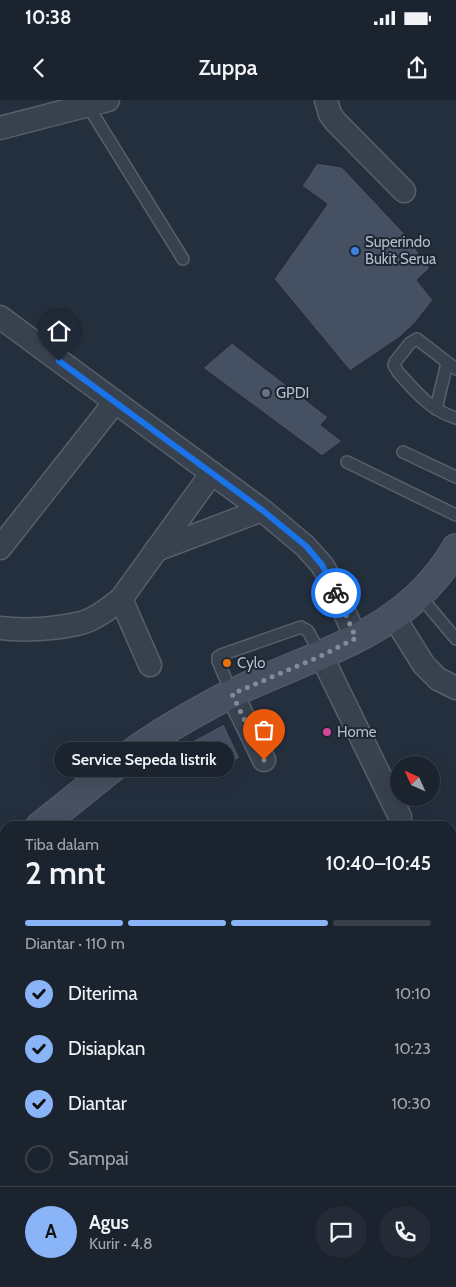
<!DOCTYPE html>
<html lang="id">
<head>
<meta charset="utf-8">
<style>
	:root { --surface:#1b232e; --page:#242b36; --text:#f1f3f6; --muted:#a0a4aa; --line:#39404a; --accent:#8ab4f8 }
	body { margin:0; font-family:Cabin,sans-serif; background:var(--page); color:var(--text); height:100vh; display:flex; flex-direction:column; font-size:19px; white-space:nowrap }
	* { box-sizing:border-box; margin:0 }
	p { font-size:16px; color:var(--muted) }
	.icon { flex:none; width:28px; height:28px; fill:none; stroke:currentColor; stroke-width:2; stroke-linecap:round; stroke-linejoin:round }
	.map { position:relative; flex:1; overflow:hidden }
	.sheet { position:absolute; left:0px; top:721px; width:456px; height:466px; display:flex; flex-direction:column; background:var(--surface); border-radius:15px 15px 0 0; box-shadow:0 5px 20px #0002,0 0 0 1px var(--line) }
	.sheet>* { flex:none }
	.needle { width:32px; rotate:315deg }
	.fabs { position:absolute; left:390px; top:656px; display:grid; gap:10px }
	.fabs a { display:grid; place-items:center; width:50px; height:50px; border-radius:50%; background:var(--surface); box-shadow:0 5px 20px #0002,0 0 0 1px var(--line); font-size:25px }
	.pin { position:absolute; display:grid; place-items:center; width:42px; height:42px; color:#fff; margin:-51px -21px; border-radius:50% 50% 50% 0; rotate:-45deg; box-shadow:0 0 5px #0007 }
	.pin .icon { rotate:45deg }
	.courier { position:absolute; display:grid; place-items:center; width:50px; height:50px; margin:-25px; border:4px solid #1a73e8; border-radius:50%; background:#fff; color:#222; box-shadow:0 1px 6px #0007 }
	.bubble { position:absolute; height:35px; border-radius:18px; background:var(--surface); box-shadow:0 5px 20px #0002,0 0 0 1px var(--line); font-size:16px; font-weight:600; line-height:35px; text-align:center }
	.overview em { font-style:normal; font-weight:600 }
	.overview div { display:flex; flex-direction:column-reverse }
	.overview { display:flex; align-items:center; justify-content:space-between; height:85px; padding:0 25px }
	h1 { font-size:32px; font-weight:600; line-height:38px }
	.bar { display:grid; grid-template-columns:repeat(4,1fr); gap:8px 5px; align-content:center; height:60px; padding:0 25px }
	.bar i { height:6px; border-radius:4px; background:var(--line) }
	.bar .active { background:var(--accent) }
	.bar p { grid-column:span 4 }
	.line { display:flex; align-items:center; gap:12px; padding:0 25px; border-top:1px solid var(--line) }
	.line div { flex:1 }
	.round { display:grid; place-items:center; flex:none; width:52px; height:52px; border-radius:26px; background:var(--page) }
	ol { padding:0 25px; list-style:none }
	li { display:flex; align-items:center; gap:15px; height:55px }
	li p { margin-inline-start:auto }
	li .icon { padding:5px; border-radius:50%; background:var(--accent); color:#111; stroke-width:4 }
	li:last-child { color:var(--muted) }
	li i { width:28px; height:28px; border:2px solid var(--line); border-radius:50% }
	.status { display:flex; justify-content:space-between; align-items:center; height:35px; padding:0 25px; background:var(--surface); direction:ltr }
	.status svg { height:14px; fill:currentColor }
	header { display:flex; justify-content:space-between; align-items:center; height:65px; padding:0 25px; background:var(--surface); font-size:22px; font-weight:600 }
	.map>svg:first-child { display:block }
	.green { fill:#263c3f }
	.building { fill:#455162; stroke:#1f2835 }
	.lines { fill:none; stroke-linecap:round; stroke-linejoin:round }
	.service-casing { stroke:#565f6c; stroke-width:14 }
	.minor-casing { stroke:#565f6c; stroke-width:25 }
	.secondary-casing { stroke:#565f6c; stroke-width:30 }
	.service { stroke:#38414e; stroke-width:11 }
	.minor { stroke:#38414e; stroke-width:22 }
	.secondary { stroke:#465061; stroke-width:28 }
	.done { stroke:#828b98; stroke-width:5; stroke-dasharray:0 9 }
	.route { stroke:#1a73e8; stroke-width:6 }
	.shop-dot { fill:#3f7fe0; stroke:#1d2633; stroke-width:2 }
	.worship-dot { fill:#6b7280; stroke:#1d2633; stroke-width:2 }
	.food-dot { fill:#e8710a; stroke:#1d2633; stroke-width:2 }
	.hotel-dot { fill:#d1479c; stroke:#1d2633; stroke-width:2 }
	.labels { text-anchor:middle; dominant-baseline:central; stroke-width:4; stroke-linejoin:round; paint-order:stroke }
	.poi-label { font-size:15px; fill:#b4bcc9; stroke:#1d2633; text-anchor:start }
</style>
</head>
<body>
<div class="status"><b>10:38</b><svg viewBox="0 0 49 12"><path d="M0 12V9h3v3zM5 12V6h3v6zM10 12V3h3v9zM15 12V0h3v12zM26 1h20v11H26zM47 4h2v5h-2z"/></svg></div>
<header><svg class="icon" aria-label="back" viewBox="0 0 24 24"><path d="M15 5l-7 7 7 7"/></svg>Zuppa<svg class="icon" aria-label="share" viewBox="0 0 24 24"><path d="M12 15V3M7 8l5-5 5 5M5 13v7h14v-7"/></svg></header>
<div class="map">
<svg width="456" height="1187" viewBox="0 0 456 1187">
	<rect width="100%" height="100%" fill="#242f3e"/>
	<g class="green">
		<path d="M 0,849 L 5,856 L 5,1085 L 0,1077 Z"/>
		<path d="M 64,1183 L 214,1183 L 207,1187 L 67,1187 Z"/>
	</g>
	<g class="building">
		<path d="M 317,63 L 342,67 L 404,133 L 430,168 L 417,180 L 433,200 L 415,223 L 400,237 L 350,271 L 274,179 L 327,104 L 302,86 Z"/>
		<path d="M 232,243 L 328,317 L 321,325 L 342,341 L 322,356 L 203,268 Z"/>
		<path d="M 224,624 L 240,658 L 209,674 L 190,642 Z"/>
	</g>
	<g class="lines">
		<defs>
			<g id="service">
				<path d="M 88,6 L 183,159"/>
				<path d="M 456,269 L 417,239 L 410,243 L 395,262 L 394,265 L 398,272 C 415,291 430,310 456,318"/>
				<path d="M 436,309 L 447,263"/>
				<path d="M 403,352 L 456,377"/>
				<path d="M 347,362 L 456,415"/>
				<path d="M 420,496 L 456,539"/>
				<path d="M 232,594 L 218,561 L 218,557 L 221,555 L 301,527 L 308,531 L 321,555"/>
			</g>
			<g id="minor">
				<path d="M 326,0 L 330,14 L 335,21 L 404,91"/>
				<path d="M 0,28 L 108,0"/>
				<path d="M 0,217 L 262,410 L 305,446 L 322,465 L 328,475 L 356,538"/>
				<path d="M 0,448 L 115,302"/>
				<path d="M 156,450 L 262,410"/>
				<path d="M 121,499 L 150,565"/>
				<path d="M 394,517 L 424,565 L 438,579 L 456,588"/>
				<path d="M 0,528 C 25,531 56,529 81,523 C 96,519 109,508 121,499 L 212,373"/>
				<path d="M 321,555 L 400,717"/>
				<path d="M 232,594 L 264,660"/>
				<path d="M 451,792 L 456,787"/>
			</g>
			<g id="secondary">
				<path d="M 40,726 C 71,702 100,677 132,653 C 159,633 189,616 219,600 C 306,554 402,541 456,448"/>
				<path d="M 0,758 L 5,754"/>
			</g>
		</defs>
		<use href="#service" class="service-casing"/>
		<use href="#minor" class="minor-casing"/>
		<use href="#secondary" class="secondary-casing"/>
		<use href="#service" class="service"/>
		<use href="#minor" class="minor"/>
		<use href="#secondary" class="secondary"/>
	</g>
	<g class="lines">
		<path class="done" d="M 264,660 L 232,594 L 321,556 L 356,538 L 336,493"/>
		<path class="route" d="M 59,261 L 262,410 L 306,446 L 322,465 L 336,493"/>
	</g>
	<circle class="shop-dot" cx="355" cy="151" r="5"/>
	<circle class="worship-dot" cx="266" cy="293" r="5"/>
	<circle class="food-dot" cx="227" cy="563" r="5"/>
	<circle class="hotel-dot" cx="327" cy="632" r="5"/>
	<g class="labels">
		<g class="poi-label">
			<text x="365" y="142">Superindo<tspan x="365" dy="17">Bukit Serua</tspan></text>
			<text x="276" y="293">GPDI</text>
			<text x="237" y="563">Cylo</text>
			<text x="337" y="632">Home</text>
		</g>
	</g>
</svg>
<div class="fabs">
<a><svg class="needle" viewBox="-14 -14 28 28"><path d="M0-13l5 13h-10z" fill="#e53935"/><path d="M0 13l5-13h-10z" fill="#a0a4aa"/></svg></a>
</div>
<div class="pin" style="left:264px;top:660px;background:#ea580c"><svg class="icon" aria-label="bag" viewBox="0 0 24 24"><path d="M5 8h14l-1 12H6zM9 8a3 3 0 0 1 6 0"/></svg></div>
<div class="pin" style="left:59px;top:261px;background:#1f2937"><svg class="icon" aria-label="home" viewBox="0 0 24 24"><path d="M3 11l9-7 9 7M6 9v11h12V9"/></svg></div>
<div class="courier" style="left:336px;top:493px"><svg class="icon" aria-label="bike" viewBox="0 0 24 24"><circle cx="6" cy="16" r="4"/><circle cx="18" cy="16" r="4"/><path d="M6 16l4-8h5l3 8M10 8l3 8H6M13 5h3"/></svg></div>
<div class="bubble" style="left:54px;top:642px;width:180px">Service Sepeda listrik</div>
<section class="sheet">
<div class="overview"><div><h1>2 mnt</h1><p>Tiba dalam</p></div><em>10:40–10:45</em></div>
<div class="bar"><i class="active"></i><i class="active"></i><i class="active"></i><i></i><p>Diantar · 110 m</p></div>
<ol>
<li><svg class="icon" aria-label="check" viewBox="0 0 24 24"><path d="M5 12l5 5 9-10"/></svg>Diterima<p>10:10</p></li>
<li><svg class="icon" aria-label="check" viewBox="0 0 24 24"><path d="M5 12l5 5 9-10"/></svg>Disiapkan<p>10:23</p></li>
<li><svg class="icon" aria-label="check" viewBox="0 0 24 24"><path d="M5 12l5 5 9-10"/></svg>Diantar<p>10:30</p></li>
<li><i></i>Sampai</li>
</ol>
<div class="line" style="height:90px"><b class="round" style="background:var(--accent);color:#111">A</b><div><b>Agus</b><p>Kurir · 4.8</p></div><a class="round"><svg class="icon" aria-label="chat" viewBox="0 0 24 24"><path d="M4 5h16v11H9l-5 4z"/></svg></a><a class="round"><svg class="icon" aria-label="phone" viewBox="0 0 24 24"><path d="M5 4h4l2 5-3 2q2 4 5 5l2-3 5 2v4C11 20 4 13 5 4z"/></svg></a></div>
</section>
</div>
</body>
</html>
